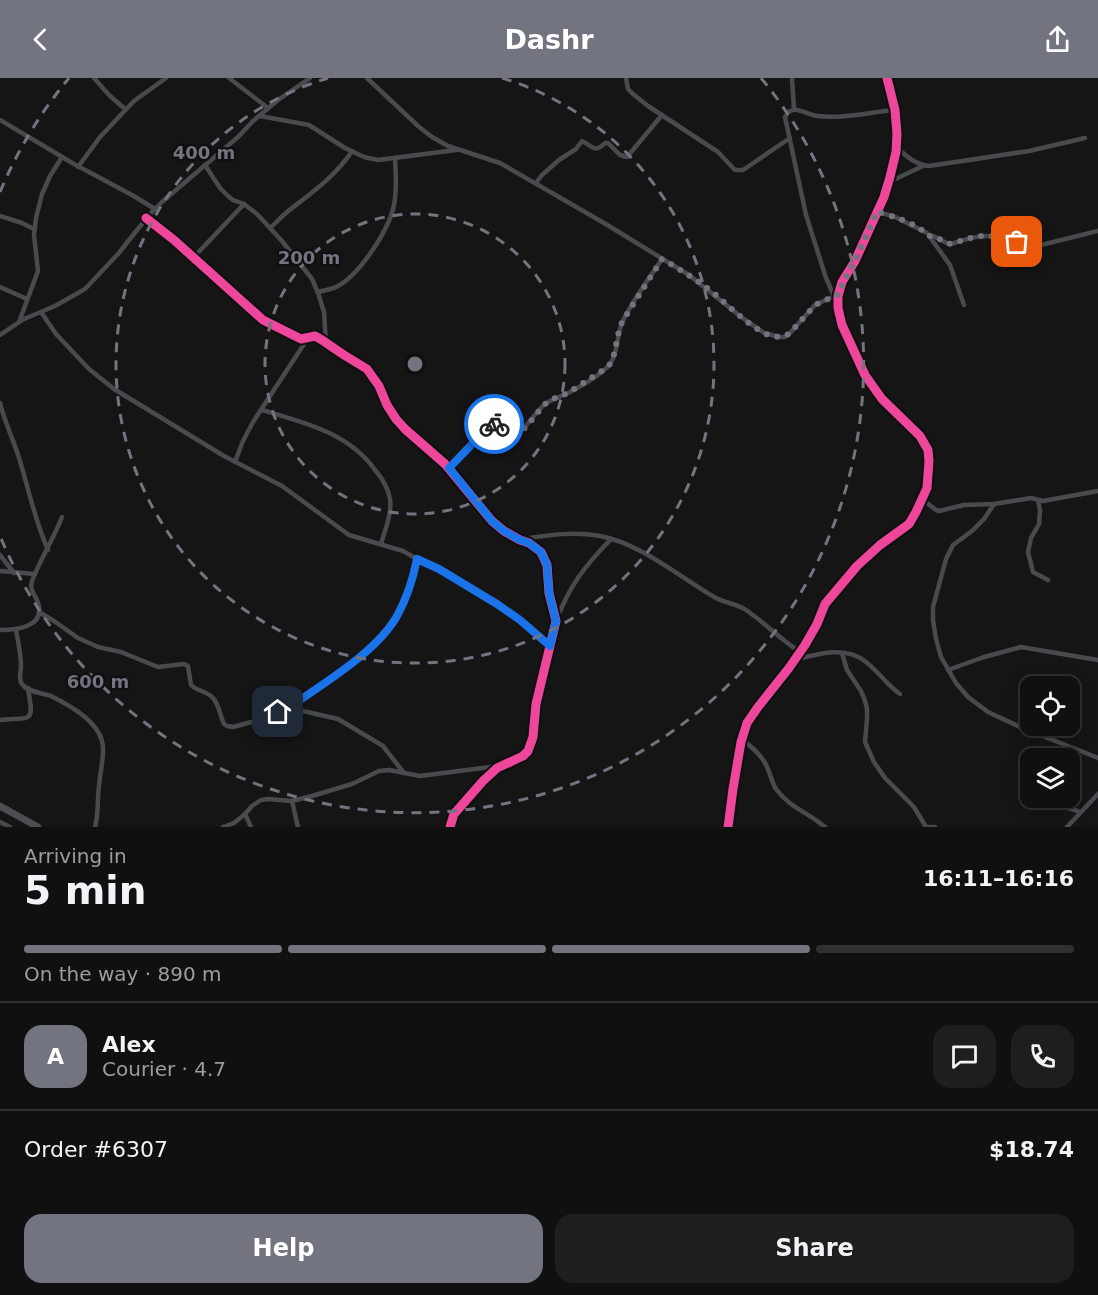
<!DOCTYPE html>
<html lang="en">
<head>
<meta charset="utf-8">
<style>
	:root { --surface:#101010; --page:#1e1e1e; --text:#f1f3f6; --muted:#9c9d9f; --line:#303030; --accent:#72757f }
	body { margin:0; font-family:"DejaVu Sans",sans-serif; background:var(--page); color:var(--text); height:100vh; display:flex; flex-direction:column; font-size:22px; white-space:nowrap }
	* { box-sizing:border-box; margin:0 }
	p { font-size:20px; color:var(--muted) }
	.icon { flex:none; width:33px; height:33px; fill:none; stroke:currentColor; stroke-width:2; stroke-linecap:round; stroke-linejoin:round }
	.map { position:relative; height:749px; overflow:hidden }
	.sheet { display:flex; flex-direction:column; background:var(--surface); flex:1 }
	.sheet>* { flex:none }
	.tools { position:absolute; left:1020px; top:598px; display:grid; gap:12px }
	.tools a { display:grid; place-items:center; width:60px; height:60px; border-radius:12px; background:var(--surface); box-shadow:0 3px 15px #0003,0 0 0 2px var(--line); font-size:30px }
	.pin { position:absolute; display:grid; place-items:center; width:51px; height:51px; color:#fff; margin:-26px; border-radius:12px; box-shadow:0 3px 9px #0006 }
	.courier { position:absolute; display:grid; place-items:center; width:60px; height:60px; margin:-30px; border:4px solid #1a73e8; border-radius:50%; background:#fff; color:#222; box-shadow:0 2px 8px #0007 }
	.summary em { font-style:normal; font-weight:700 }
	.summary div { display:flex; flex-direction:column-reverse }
	.summary { display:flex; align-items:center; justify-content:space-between; height:102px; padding:0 24px }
	h1 { font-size:39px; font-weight:700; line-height:45px }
	.bar { display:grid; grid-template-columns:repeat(4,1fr); gap:9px 6px; align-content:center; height:72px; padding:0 24px }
	.bar i { height:8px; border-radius:4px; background:var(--line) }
	.bar .selected { background:var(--accent) }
	.bar p { grid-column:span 4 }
	.line { display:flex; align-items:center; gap:15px; padding:0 24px; border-top:2px solid var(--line) }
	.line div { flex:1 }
	.round { display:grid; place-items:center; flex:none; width:63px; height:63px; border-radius:18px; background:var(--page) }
	.cta { display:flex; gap:12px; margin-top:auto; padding:12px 24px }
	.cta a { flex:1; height:69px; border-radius:18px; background:var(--accent); color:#fff; font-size:24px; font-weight:700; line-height:69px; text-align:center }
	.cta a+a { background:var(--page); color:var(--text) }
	header { display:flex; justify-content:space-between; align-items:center; height:78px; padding:0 24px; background:var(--accent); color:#fff; font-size:27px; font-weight:700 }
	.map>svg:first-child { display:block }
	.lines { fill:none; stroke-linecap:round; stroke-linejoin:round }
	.minor { stroke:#494a4e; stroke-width:4.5 }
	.secondary { stroke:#4c4e52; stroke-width:7 }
	.cycleway-casing { stroke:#0f0f11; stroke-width:13 }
	.cycleway { stroke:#ed469a; stroke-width:9 }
	.done { stroke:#72757f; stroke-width:6; stroke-dasharray:0 10.8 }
	.route { stroke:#1a73e8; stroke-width:8 }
	.ring { fill:none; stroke:#72757f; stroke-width:3; stroke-dasharray:10 8 }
	.centre { fill:#72757f; stroke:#0f0f11; stroke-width:3 }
	.ring-label { font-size:18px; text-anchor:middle; font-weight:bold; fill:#72757f; stroke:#0f0f11; stroke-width:4.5; stroke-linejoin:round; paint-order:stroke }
</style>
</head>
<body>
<header><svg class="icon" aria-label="back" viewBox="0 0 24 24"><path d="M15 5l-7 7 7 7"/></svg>Dashr<svg class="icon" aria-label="share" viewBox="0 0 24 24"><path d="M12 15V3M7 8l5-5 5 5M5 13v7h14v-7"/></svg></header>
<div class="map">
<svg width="1098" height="749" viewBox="0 0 1098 749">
	<rect width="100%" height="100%" fill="#151515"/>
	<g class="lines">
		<g class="minor">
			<path d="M 94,0 L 109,17 L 125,31"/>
			<path d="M 229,0 L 268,30"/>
			<path d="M 367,0 L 418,48 L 432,59 L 448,68 L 500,85 L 604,145 L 689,197 L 740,238 L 764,255 L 780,259 L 785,259 L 790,255 L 815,227 L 839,216"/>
			<path d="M 626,0 L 628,11 L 633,16 L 648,28 L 718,74 L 735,92 L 743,92 L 790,60"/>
			<path d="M 792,0 L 794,31"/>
			<path d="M 260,38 L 309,47 L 345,70 L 364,79 L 378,82 L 456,72"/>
			<path d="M 0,42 L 74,86 L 132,117 L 155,131"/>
			<path d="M 896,69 C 906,78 916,87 929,88 L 1029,73 L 1085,60"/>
			<path d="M 205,87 L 220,110 L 228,118 L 233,122 L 244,126 L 257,136 L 282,163 L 312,201 L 318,215 L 324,234 L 326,265"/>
			<path d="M 78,89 L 100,59 L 134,23 L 166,0"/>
			<path d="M 889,104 L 923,88"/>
			<path d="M 536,105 L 542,97 L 559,82 L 576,71 L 582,63 C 593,68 594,76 605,65 L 608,65 L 620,77 L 627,79 L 662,37"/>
			<path d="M 877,134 L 893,138 L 927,155 L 950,187 L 964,227"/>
			<path d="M 0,138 L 22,145 L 34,151"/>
			<path d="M 146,140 L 174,162 L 263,242 L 301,261 L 315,258 L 322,262 L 344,277 L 367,291 L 379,308 L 387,327 L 396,341 L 405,351 L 445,386 L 492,443 L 504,453 L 520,462 L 529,465 L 541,474 L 547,487 L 549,515 L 556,543 L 536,626 L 533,659 L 528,673 L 523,678 L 497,690 L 483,703 L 454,736 L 450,749"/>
			<path d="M 270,150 C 276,145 281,139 287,134 C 310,116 336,98 352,73"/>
			<path d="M 929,158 C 938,157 942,165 951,166 C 970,160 983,155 1003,160 C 1014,163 1026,168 1037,168 L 1098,153"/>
			<path d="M 193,180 L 244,126"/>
			<path d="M 0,209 L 27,221"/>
			<path d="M 318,214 C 324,212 330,212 336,209 C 359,198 389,152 394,127 C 397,112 396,96 395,81"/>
			<path d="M 834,218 L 826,200 L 806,137 L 785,39 C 792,24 806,37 818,38 C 842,41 871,34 895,32"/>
			<path d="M 41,234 L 56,256 L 89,291 L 114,311 L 224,378 L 282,408 L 349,457 L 403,473 L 417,481 L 439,491 L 497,526 L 520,542 L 550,568"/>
			<path d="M 19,244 L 38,193 L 34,157 L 36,140 L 42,116 L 50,98 L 62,79"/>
			<path d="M 0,257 L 24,241 L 55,228 L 85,211 L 118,176 L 149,137 L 162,124 L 238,59 L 253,43 L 278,22 L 310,0"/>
			<path d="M 0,325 C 5,345 14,363 20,383 C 29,413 35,443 48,472"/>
			<path d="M 262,332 C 303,344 349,355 375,392 C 382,400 388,409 390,421 C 392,436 385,452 381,466"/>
			<path d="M 235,384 L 243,363 L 253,344 L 308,260"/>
			<path d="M 449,390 L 480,358 L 488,347 C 502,342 507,355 519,353 C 525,352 537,332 544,327 C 550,322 557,320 564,317 C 575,312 603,296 610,286 C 619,274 616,256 623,243 C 633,221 649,201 662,181"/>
			<path d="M 922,421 L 936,432 L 939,433 L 964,427 L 994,426 L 1031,420 L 1043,423 L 1098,413"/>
			<path d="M 1038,422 L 1040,432 L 1039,446 L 1031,460 L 1028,474 L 1033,494 L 1048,502"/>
			<path d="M 994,426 L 984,441 L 972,453 L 953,467 L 946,481 L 933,529 L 933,542 L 936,561 L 941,579 L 956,605 L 968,619 L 988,634 L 1020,649 L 1098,680"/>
			<path d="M 523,461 C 548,457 574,453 600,458 C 640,465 681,500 716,520 C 726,525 737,526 746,532 C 765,545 781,562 800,574"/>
			<path d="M 0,477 L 14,495"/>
			<path d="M 0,493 L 35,496"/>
			<path d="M 39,534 L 54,543 L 78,560 L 98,569 L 121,574 L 158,589 L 184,586 L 188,588 L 191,607 C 197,613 206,613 212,619 C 219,625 220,638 224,646 L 227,648 L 233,649 L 255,643 L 287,631 L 303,633 L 338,641 L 383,668 L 404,695"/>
			<path d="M 556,543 C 570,507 584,489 611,461"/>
			<path d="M 0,552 C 16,552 46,549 38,525 C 36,517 29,513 32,503 C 40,482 53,462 62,439"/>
			<path d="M 16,552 C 18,563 21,576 21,588 C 21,594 18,601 22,606 C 27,614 43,615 51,618 C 71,628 104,646 103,672 C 103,684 100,696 99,708 C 97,722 99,735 95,749"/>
			<path d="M 842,575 L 847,592 L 861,613 L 865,623 L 867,631 L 867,641 L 865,664 L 874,684 L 885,700 L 914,729 L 926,749"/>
			<path d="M 794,582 C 817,576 846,567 866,584 C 879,594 887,607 900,616"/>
			<path d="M 948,592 L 984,579 L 1021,569 L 1098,582"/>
			<path d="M 287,631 C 322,606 376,576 397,538 C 407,520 412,501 417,481"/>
			<path d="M 0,642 C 33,639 34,646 28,610"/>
			<path d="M 742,661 C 750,668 760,675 765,685 C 770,693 771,703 776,711 C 789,729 809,735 825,749"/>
			<path d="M 1021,704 L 1030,715"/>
			<path d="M 1037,720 C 1050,728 1066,728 1080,734"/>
			<path d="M 292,723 L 298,749"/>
			<path d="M 245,736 L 251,749"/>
			<path d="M 0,744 L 10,749"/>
			<path d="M 223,749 L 234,745 L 245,736 L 252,728 L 261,722 L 269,721 L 292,723 L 312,718 L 352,706 L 379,693 L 389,692 L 420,698 L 498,688"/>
			<path d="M 728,749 L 733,711 L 741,664 L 747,645 L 758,629 L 789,590 L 805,567 L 817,546 L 825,526 L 857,488 L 880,467 L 909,446 L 916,434 L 927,410 L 929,383 L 928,372 L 920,358 L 882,321 L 865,297 L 842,247 L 838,230 L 838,218 L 842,204 L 855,183 L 884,119 L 890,99 L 896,74 L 897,56 L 895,32 L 887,0"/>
			<path d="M 927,749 L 935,749"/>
			<path d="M 1067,749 L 1098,716"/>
		</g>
		<path class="secondary" d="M 0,728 L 38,749"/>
		<defs>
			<g id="cycleway">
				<path d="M 146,140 L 174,162 L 263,242 L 301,261 L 315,258 L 322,262 L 344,277 L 367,291 L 379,308 L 387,327 L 396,341 L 405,351 L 445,386 L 492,443 L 504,453 L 520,462 L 529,465 L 541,474 L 547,487 L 549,515 L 556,543 L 536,626 L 533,659 L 528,673 L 523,678 L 497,690 L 483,703 L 454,736 L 450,749"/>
				<path d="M 728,749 L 733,711 L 741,664 L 747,645 L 758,629 L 789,590 L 805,567 L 817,546 L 825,526 L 857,488 L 880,467 L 909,446 L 916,434 L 927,410 L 929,383 L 928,372 L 920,358 L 882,321 L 865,297 L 842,247 L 838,230 L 838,218 L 842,204 L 855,183 L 884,119 L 890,99 L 896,74 L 897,56 L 895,32 L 887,0"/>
			</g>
		</defs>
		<use href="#cycleway" class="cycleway-casing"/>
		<use href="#cycleway" class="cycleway"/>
	</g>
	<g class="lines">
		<path class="done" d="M 494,346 L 498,346 L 514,352 L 520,353 L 525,350 L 545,326 L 555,320 L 568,315 L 605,291 L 610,286 L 615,274 L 617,260 L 622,244 L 662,181 C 681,192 699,203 716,217 C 731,230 746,245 764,255 C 772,259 782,261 790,255 L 815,227 L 839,216 L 843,204 L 855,183 L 877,134 C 893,138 918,146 929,158 C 938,157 942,165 951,166 C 980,156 987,155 1017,164"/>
		<path class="route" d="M 278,634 L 287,631 C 322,606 376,575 397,538 C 407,520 413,501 417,481 L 439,491 L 497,526 L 520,542 L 550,568 L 556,543 L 549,515 L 547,487 L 541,474 L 529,465 L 520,462 L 504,453 L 492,443 L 449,390 L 480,358 L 488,347 L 494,346"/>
	</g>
	<g class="ring">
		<circle cx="415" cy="286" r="150"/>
		<path d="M502 0A299 299 0 1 1 328 0"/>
		<path d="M0 114A449 449 0 0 1 69 0M761 0A449 449 0 1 1 0 458"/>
	</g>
	<circle cx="415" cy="286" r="9" class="centre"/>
	<g class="ring-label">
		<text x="204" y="81">400 m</text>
		<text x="309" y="186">200 m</text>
		<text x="98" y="610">600 m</text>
	</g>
</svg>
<div class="tools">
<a><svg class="icon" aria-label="locate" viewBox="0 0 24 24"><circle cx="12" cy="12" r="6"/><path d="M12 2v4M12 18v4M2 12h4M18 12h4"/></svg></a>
<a><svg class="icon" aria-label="layers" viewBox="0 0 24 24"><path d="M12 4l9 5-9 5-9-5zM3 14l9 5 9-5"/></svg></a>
</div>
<div class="pin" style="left:1017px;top:164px;background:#ea580c"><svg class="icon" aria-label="bag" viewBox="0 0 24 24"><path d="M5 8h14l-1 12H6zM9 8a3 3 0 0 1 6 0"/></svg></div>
<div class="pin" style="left:278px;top:634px;background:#1f2937"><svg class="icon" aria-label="home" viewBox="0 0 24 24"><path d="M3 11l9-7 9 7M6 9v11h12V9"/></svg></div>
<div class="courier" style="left:494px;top:346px"><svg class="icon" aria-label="bike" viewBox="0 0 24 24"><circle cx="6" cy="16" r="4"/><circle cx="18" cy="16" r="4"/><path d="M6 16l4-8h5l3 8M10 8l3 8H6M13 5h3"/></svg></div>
</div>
<section class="sheet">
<div class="summary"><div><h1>5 min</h1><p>Arriving in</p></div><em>16:11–16:16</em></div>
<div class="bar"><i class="selected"></i><i class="selected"></i><i class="selected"></i><i></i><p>On the way · 890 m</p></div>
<div class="line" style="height:108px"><b class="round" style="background:var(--accent);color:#fff">A</b><div><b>Alex</b><p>Courier · 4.7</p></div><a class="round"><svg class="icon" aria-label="chat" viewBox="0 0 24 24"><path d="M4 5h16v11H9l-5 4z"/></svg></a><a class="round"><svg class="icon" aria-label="phone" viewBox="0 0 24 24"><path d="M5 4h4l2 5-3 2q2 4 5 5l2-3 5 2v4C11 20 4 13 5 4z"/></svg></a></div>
<div class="line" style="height:78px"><div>Order #6307</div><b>$18.74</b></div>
<div class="cta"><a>Help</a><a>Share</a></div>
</section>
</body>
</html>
